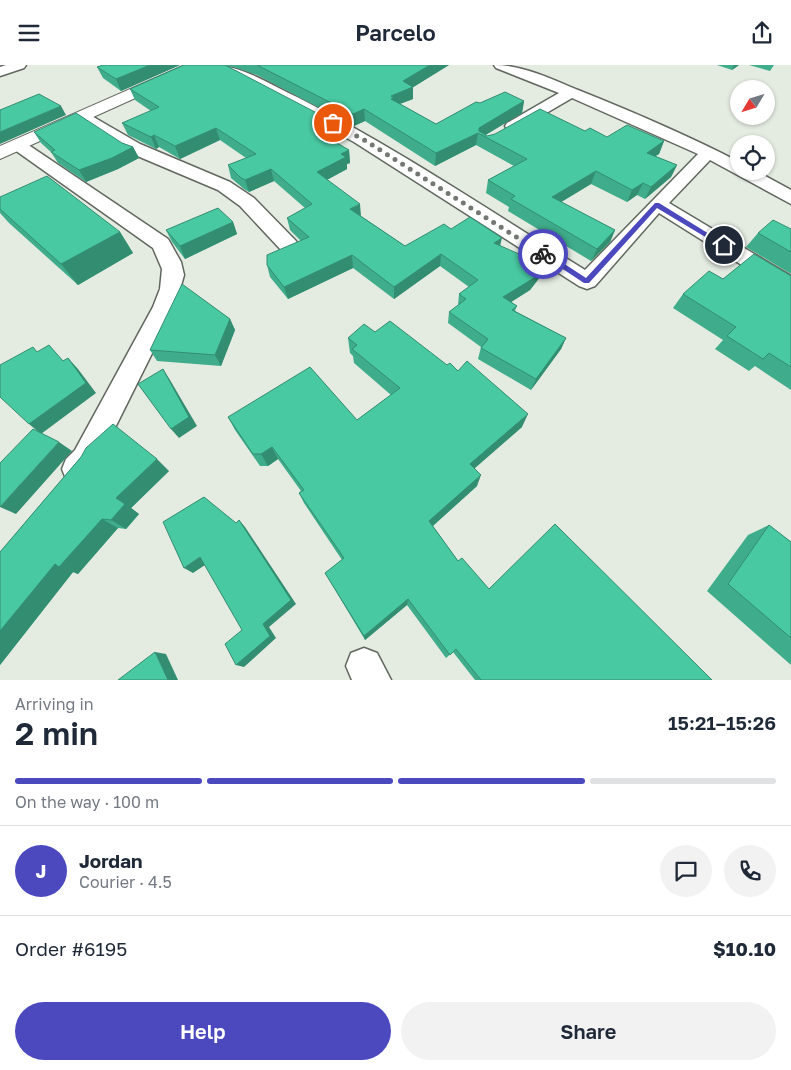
<!DOCTYPE html>
<html lang="en">
<head>
<meta charset="utf-8">
<style>
	:root { --surface:#fff; --page:#f2f2f3; --text:#1f2937; --muted:#747a83; --line:#e0e1e3; --accent:#4c49bf }
	body { margin:0; font-family:"Golos Text",sans-serif; background:var(--page); color:var(--text); height:100vh; display:flex; flex-direction:column; font-size:19px; white-space:nowrap }
	* { box-sizing:border-box; margin:0 }
	p { font-size:16px; color:var(--muted) }
	.icon { flex:none; width:28px; height:28px; fill:none; stroke:currentColor; stroke-width:2; stroke-linecap:round; stroke-linejoin:round }
	.map { position:relative; height:615px; overflow:hidden }
	.details { display:flex; flex-direction:column; background:var(--surface); flex:1 }
	.details>* { flex:none }
	.needle { width:32px; rotate:232deg }
	.controls { position:absolute; left:730px; top:15px; display:grid; gap:10px }
	.controls a { display:grid; place-items:center; width:45px; height:45px; border-radius:50%; background:var(--surface); box-shadow:0 1px 4px #0004; font-size:25px }
	.pin { position:absolute; display:grid; place-items:center; width:42px; height:42px; color:#fff; margin:-21px; border:2px solid #fff; border-radius:50%; box-shadow:0 1px 5px #0007 }
	.courier { position:absolute; display:grid; place-items:center; width:50px; height:50px; margin:-25px; border:4px solid #4c49bf; border-radius:50%; background:#fff; color:#222; box-shadow:0 1px 6px #0007 }
	.head em { font-style:normal; font-weight:600 }
	.head div { display:flex; flex-direction:column-reverse }
	.head { display:flex; align-items:center; justify-content:space-between; height:85px; padding:0 15px }
	h1 { font-size:32px; font-weight:600; line-height:38px }
	.bar { display:grid; grid-template-columns:repeat(4,1fr); gap:8px 5px; align-content:center; height:60px; padding:0 15px }
	.bar i { height:6px; border-radius:4px; background:var(--line) }
	.bar .current { background:var(--accent) }
	.bar p { grid-column:span 4 }
	.line { display:flex; align-items:center; gap:12px; padding:0 15px; border-top:1px solid var(--line) }
	.line div { flex:1 }
	.round { display:grid; place-items:center; flex:none; width:52px; height:52px; border-radius:26px; background:var(--page) }
	.button { display:flex; gap:10px; margin-top:auto; padding:10px 15px }
	.button a { flex:1; height:58px; border-radius:30px; background:var(--accent); color:#fff; font-size:20px; font-weight:600; line-height:58px; text-align:center }
	.button a+a { background:var(--page); color:var(--text) }
	header { display:flex; justify-content:space-between; align-items:center; height:65px; padding:0 15px; background:var(--surface); font-size:22px; font-weight:600 }
	.map>svg:first-child { display:block }
	.lines { fill:none; stroke-linecap:round; stroke-linejoin:round }
	.minor-casing { stroke:#60685f; stroke-width:3 }
	.tertiary-casing { stroke:#60685f; stroke-width:2 }
	.minor { fill:#fff; fill-rule:evenodd }
	.tertiary { fill:#fff; fill-rule:evenodd }
	.wall { fill:#3fad8b }
	.shaded-wall { fill:#338d71 }
	.building { fill:#49c9a2; stroke:#338d71 }
	.route { fill:#4c49bf }
	.done { stroke:#737872; stroke-width:5; stroke-dasharray:0 9 }
</style>
</head>
<body>
<header><svg class="icon" aria-label="menu" viewBox="0 0 24 24"><path d="M4 6h16M4 12h16M4 18h16"/></svg>Parcelo<svg class="icon" aria-label="share" viewBox="0 0 24 24"><path d="M12 15V3M7 8l5-5 5 5M5 13v7h14v-7"/></svg></header>
<div class="map">
<svg width="791" height="615" viewBox="0 0 791 615">
	<rect width="100%" height="100%" fill="#e4ece2"/>
	<g class="lines">
		<defs>
			<g id="minor">
				<path d="M 6,0 L 26,0 L 24,3 L 0,11 L 0,2 Z"/>
				<path d="M 211,0 C 242,0 271,20 299,33 C 398,84 490,146 585,205 L 698,89 L 572,33 L 519,64 L 507,64 L 505,61 L 507,58 L 559,28 L 496,3 L 494,0 C 523,0 551,14 578,25 C 633,47 687,70 739,97 L 739,106 L 756,106 L 791,125 L 791,139 L 710,95 L 669,138 L 791,211 L 791,229 L 783,226 L 659,148 L 595,221 L 587,224 L 579,221 L 354,77 Z"/>
				<path d="M 83,46 L 140,79 L 230,117 L 254,133 L 296,176 L 299,181 L 296,186 L 289,188 L 282,186 L 240,141 L 218,125 L 128,87 L 78,54 L 75,51 L 78,48 Z"/>
				<path d="M 18,75 L 24,77 L 168,174 L 181,197 L 184,210 L 175,242 L 95,403 L 86,414 L 76,417 L 66,414 L 62,404 L 66,394 L 75,385 L 153,242 L 160,224 L 162,204 L 153,183 L 12,83 L 10,80 L 12,77 Z"/>
				<path d="M 364,583 L 377,588 L 391,615 L 352,615 L 346,601 L 351,588 Z"/>
			</g>
			<path id="tertiary" d="M 185,0 L 204,0 L 202,3 L 0,94 L 0,81 Z"/>
		</defs>
		<use href="#minor" class="minor-casing"/>
		<use href="#tertiary" class="tertiary-casing"/>
		<use href="#minor" class="minor"/>
		<use href="#tertiary" class="tertiary"/>
	</g>
	<g class="wall">
		<path d="M 180,0 L 121,26 L 103,13 L 97,2 Z"/>
		<path d="M 184,0 L 449,0 L 413,22 L 413,34 L 400,39 L 436,59 L 480,38 L 524,36 L 522,48 L 485,70 L 487,71 L 585,66 L 607,72 L 664,76 L 659,89 L 655,91 L 677,100 L 671,112 L 645,134 L 637,130 L 627,137 L 591,119 L 561,137 L 615,165 L 610,177 L 591,196 L 508,146 L 509,142 L 486,128 L 488,115 L 514,101 L 476,80 L 435,101 L 365,56 L 354,61 L 257,10 L 234,2 L 226,1 L 336,69 L 328,73 L 349,85 L 350,98 L 347,99 L 347,104 L 327,115 L 361,151 L 405,181 L 451,164 L 500,180 L 540,212 L 530,225 L 511,237 L 517,241 L 515,246 L 566,273 L 561,284 L 531,325 L 478,294 L 481,282 L 448,258 L 449,247 L 458,240 L 459,229 L 469,222 L 440,201 L 394,234 L 353,203 L 288,234 L 270,212 L 267,200 L 301,176 L 290,165 L 287,153 L 305,143 L 274,116 L 249,127 L 244,124 L 231,113 L 228,100 L 246,93 L 220,75 L 180,94 L 159,82 L 156,84 L 128,70 L 122,58 L 151,46 L 135,35 L 130,24 Z"/>
		<path d="M 717,0 L 739,0 L 732,5 Z"/>
		<path d="M 749,0 L 774,0 L 770,6 Z"/>
		<path d="M 34,67 L 122,78 L 133,82 L 139,93 L 118,104 L 86,117 L 58,98 L 51,87 L 41,78 Z"/>
		<path d="M 0,132 L 120,167 L 133,188 L 78,220 L 9,158 L 0,148 Z"/>
		<path d="M 233,157 L 237,169 L 185,194 L 172,177 L 166,165 Z"/>
		<path d="M 791,164 L 791,209 L 746,182 L 758,168 Z"/>
		<path d="M 791,211 L 791,325 L 755,301 L 749,306 L 715,284 L 723,275 L 673,243 L 683,229 L 723,214 Z"/>
		<path d="M 230,254 L 235,265 L 221,301 L 157,296 L 150,285 Z"/>
		<path d="M 375,267 L 522,362 L 474,403 L 477,421 L 433,461 L 458,496 L 489,524 L 712,615 L 475,615 L 453,587 L 446,593 L 407,540 L 365,575 L 325,508 L 342,495 L 304,438 L 299,428 L 301,426 L 278,394 L 268,401 L 260,401 L 235,365 L 228,352 L 357,355 L 391,330 L 354,298 L 353,291 L 350,288 L 348,273 Z"/>
		<path d="M 81,392 L 169,406 L 131,443 L 139,449 L 126,464 L 118,463 L 78,509 L 73,507 L 0,600 L 0,487 Z"/>
		<path d="M 769,460 L 791,477 L 791,600 L 707,526 L 748,470 Z"/>
	</g>
	<g class="shaded-wall">
		<path d="M 150,0 L 180,0 L 121,26 L 116,14 Z"/>
		<path d="M 430,0 L 449,0 L 412,23 L 413,22 L 413,34 L 394,41 L 391,31 L 403,16 Z"/>
		<path d="M 734,0 L 739,0 L 732,5 Z"/>
		<path d="M 524,36 L 522,48 L 484,71 L 478,68 L 479,63 Z"/>
		<path d="M 61,41 L 66,50 L 0,79 L 0,67 Z"/>
		<path d="M 364,44 L 365,56 L 354,61 L 353,49 Z"/>
		<path d="M 334,57 L 336,69 L 317,78 L 316,66 Z"/>
		<path d="M 216,63 L 220,75 L 180,94 L 175,81 Z"/>
		<path d="M 478,68 L 476,80 L 435,101 L 436,88 Z"/>
		<path d="M 154,70 L 159,82 L 156,84 L 151,72 Z"/>
		<path d="M 664,76 L 659,89 L 641,100 L 647,88 Z"/>
		<path d="M 133,82 L 139,93 L 118,104 L 86,117 L 79,105 Z"/>
		<path d="M 349,85 L 350,98 L 347,99 L 347,104 L 319,119 L 317,107 L 341,89 Z"/>
		<path d="M 677,100 L 671,112 L 645,134 L 651,122 Z"/>
		<path d="M 271,104 L 274,116 L 249,127 L 245,115 Z"/>
		<path d="M 596,106 L 591,119 L 548,145 L 552,132 Z"/>
		<path d="M 643,118 L 637,130 L 627,137 L 632,125 Z"/>
		<path d="M 360,139 L 361,151 L 350,144 Z"/>
		<path d="M 233,157 L 237,169 L 185,194 L 180,181 Z"/>
		<path d="M 615,165 L 610,177 L 591,196 L 597,184 Z"/>
		<path d="M 120,167 L 133,188 L 78,220 L 61,199 Z"/>
		<path d="M 502,173 L 499,185 L 494,178 Z"/>
		<path d="M 441,189 L 440,201 L 394,234 L 394,222 Z"/>
		<path d="M 352,190 L 353,203 L 288,234 L 284,222 Z"/>
		<path d="M 544,200 L 540,212 L 530,225 L 500,244 L 503,232 Z"/>
		<path d="M 230,254 L 235,265 L 221,301 L 215,290 Z"/>
		<path d="M 566,273 L 561,284 L 531,325 L 536,314 Z"/>
		<path d="M 68,293 L 78,304 L 96,328 L 41,369 L 29,359 Z"/>
		<path d="M 163,304 L 170,315 L 197,361 L 179,373 L 171,364 Z"/>
		<path d="M 528,349 L 522,362 L 466,411 L 470,399 Z"/>
		<path d="M 59,377 L 72,386 L 16,449 L 0,442 Z"/>
		<path d="M 272,382 L 278,394 L 268,401 L 261,389 Z"/>
		<path d="M 157,394 L 169,406 L 131,443 L 139,449 L 126,464 L 111,455 L 116,433 Z"/>
		<path d="M 481,410 L 477,421 L 428,465 L 429,456 Z"/>
		<path d="M 102,454 L 118,463 L 78,509 L 73,507 L 0,600 L 0,566 L 55,499 Z"/>
		<path d="M 239,455 L 245,462 L 296,539 L 269,562 L 276,573 L 244,602 L 236,600 L 263,559 Z"/>
		<path d="M 200,492 L 208,498 L 193,508 L 184,503 Z"/>
		<path d="M 408,534 L 407,540 L 365,575 L 364,571 Z"/>
		<path d="M 155,587 L 166,589 L 178,615 L 168,615 Z"/>
	</g>
	<g class="building">
		<path d="M 103,0 L 150,0 L 116,14 L 97,2 Z"/>
		<path d="M 184,0 L 225,0 L 334,57 L 316,66 L 349,85 L 341,89 L 346,92 L 317,107 L 360,139 L 350,144 L 405,181 L 444,159 L 451,164 L 470,152 L 502,173 L 494,178 L 544,200 L 534,213 L 503,232 L 517,241 L 512,245 L 566,273 L 536,314 L 481,283 L 488,274 L 449,247 L 466,234 L 459,229 L 478,215 L 441,189 L 394,222 L 352,190 L 284,222 L 267,200 L 267,190 L 309,172 L 287,153 L 312,139 L 271,104 L 245,115 L 240,112 L 228,100 L 256,89 L 216,63 L 175,81 L 154,70 L 151,72 L 122,58 L 159,42 L 130,24 Z"/>
		<path d="M 257,0 L 430,0 L 403,16 L 413,22 L 391,31 L 394,33 L 391,34 L 436,59 L 476,37 L 480,38 L 505,27 L 524,36 L 479,63 L 479,66 L 487,71 L 495,69 L 540,44 L 585,66 L 590,63 L 607,72 L 627,60 L 664,76 L 647,88 L 677,100 L 651,122 L 643,118 L 632,125 L 596,106 L 552,132 L 615,165 L 597,184 L 511,134 L 515,131 L 488,115 L 527,94 L 478,68 L 436,88 L 364,44 L 353,49 Z"/>
		<path d="M 39,29 L 61,41 L 0,67 L 0,45 Z"/>
		<path d="M 76,48 L 122,78 L 133,82 L 112,93 L 79,105 L 51,87 L 55,85 L 34,67 Z"/>
		<path d="M 47,111 L 120,167 L 61,199 L 0,144 L 0,132 Z"/>
		<path d="M 218,143 L 233,157 L 180,181 L 166,165 Z"/>
		<path d="M 773,155 L 791,164 L 791,187 L 758,168 Z"/>
		<path d="M 754,189 L 791,211 L 791,302 L 769,288 L 763,294 L 727,271 L 736,262 L 683,229 L 709,206 L 723,214 Z"/>
		<path d="M 182,219 L 230,254 L 215,290 L 150,285 Z"/>
		<path d="M 390,256 L 447,300 L 450,298 L 458,306 L 467,296 L 528,349 L 470,399 L 481,410 L 429,456 L 458,496 L 462,493 L 489,524 L 555,459 L 712,615 L 481,615 L 456,584 L 450,590 L 408,534 L 364,571 L 325,508 L 344,493 L 299,428 L 304,425 L 272,382 L 261,389 L 253,389 L 228,352 L 310,302 L 357,355 L 400,323 L 352,284 L 357,280 L 348,273 L 364,259 L 375,267 Z"/>
		<path d="M 49,280 L 63,296 L 68,293 L 86,318 L 29,359 L 0,332 L 0,300 L 33,282 L 37,287 Z"/>
		<path d="M 163,304 L 189,352 L 171,364 L 138,319 Z"/>
		<path d="M 113,359 L 157,394 L 116,433 L 125,439 L 111,455 L 102,454 L 59,502 L 55,499 L 0,566 L 0,487 L 81,392 L 86,383 Z"/>
		<path d="M 33,364 L 59,377 L 0,442 L 0,398 Z"/>
		<path d="M 204,432 L 236,458 L 239,455 L 291,535 L 263,559 L 270,571 L 236,600 L 225,579 L 242,565 L 200,492 L 184,503 L 163,457 Z"/>
		<path d="M 769,460 L 791,477 L 791,573 L 728,519 Z"/>
		<path d="M 155,587 L 168,615 L 118,615 Z"/>
	</g>
	<path class="route" d="M 655,138 L 659,138 L 727,180 L 722,182 L 657,143 L 589,218 L 584,218 L 540,189 L 546,187 L 586,213 Z"/>
	<g class="lines">
		<path class="done" d="M 333,58 L 366,76 L 543,189"/>
	</g>
</svg>
<div class="controls">
<a><svg class="needle" viewBox="-14 -14 28 28"><path d="M0-13l5 13h-10z" fill="#e53935"/><path d="M0 13l5-13h-10z" fill="#747a83"/></svg></a>
<a><svg class="icon" aria-label="locate" viewBox="0 0 24 24"><circle cx="12" cy="12" r="6"/><path d="M12 2v4M12 18v4M2 12h4M18 12h4"/></svg></a>
</div>
<div class="pin" style="left:333px;top:58px;background:#ea580c"><svg class="icon" aria-label="bag" viewBox="0 0 24 24"><path d="M5 8h14l-1 12H6zM9 8a3 3 0 0 1 6 0"/></svg></div>
<div class="pin" style="left:724px;top:180px;background:#1f2937"><svg class="icon" aria-label="home" viewBox="0 0 24 24"><path d="M3 11l9-7 9 7M6 9v11h12V9"/></svg></div>
<div class="courier" style="left:543px;top:189px"><svg class="icon" aria-label="bike" viewBox="0 0 24 24"><circle cx="6" cy="16" r="4"/><circle cx="18" cy="16" r="4"/><path d="M6 16l4-8h5l3 8M10 8l3 8H6M13 5h3"/></svg></div>
</div>
<section class="details">
<div class="head"><div><h1>2 min</h1><p>Arriving in</p></div><em>15:21–15:26</em></div>
<div class="bar"><i class="current"></i><i class="current"></i><i class="current"></i><i></i><p>On the way · 100 m</p></div>
<div class="line" style="height:90px"><b class="round" style="background:var(--accent);color:#fff">J</b><div><b>Jordan</b><p>Courier · 4.5</p></div><a class="round"><svg class="icon" aria-label="chat" viewBox="0 0 24 24"><path d="M4 5h16v11H9l-5 4z"/></svg></a><a class="round"><svg class="icon" aria-label="phone" viewBox="0 0 24 24"><path d="M5 4h4l2 5-3 2q2 4 5 5l2-3 5 2v4C11 20 4 13 5 4z"/></svg></a></div>
<div class="line" style="height:65px"><div>Order #6195</div><b>$10.10</b></div>
<div class="button"><a>Help</a><a>Share</a></div>
</section>
</body>
</html>
